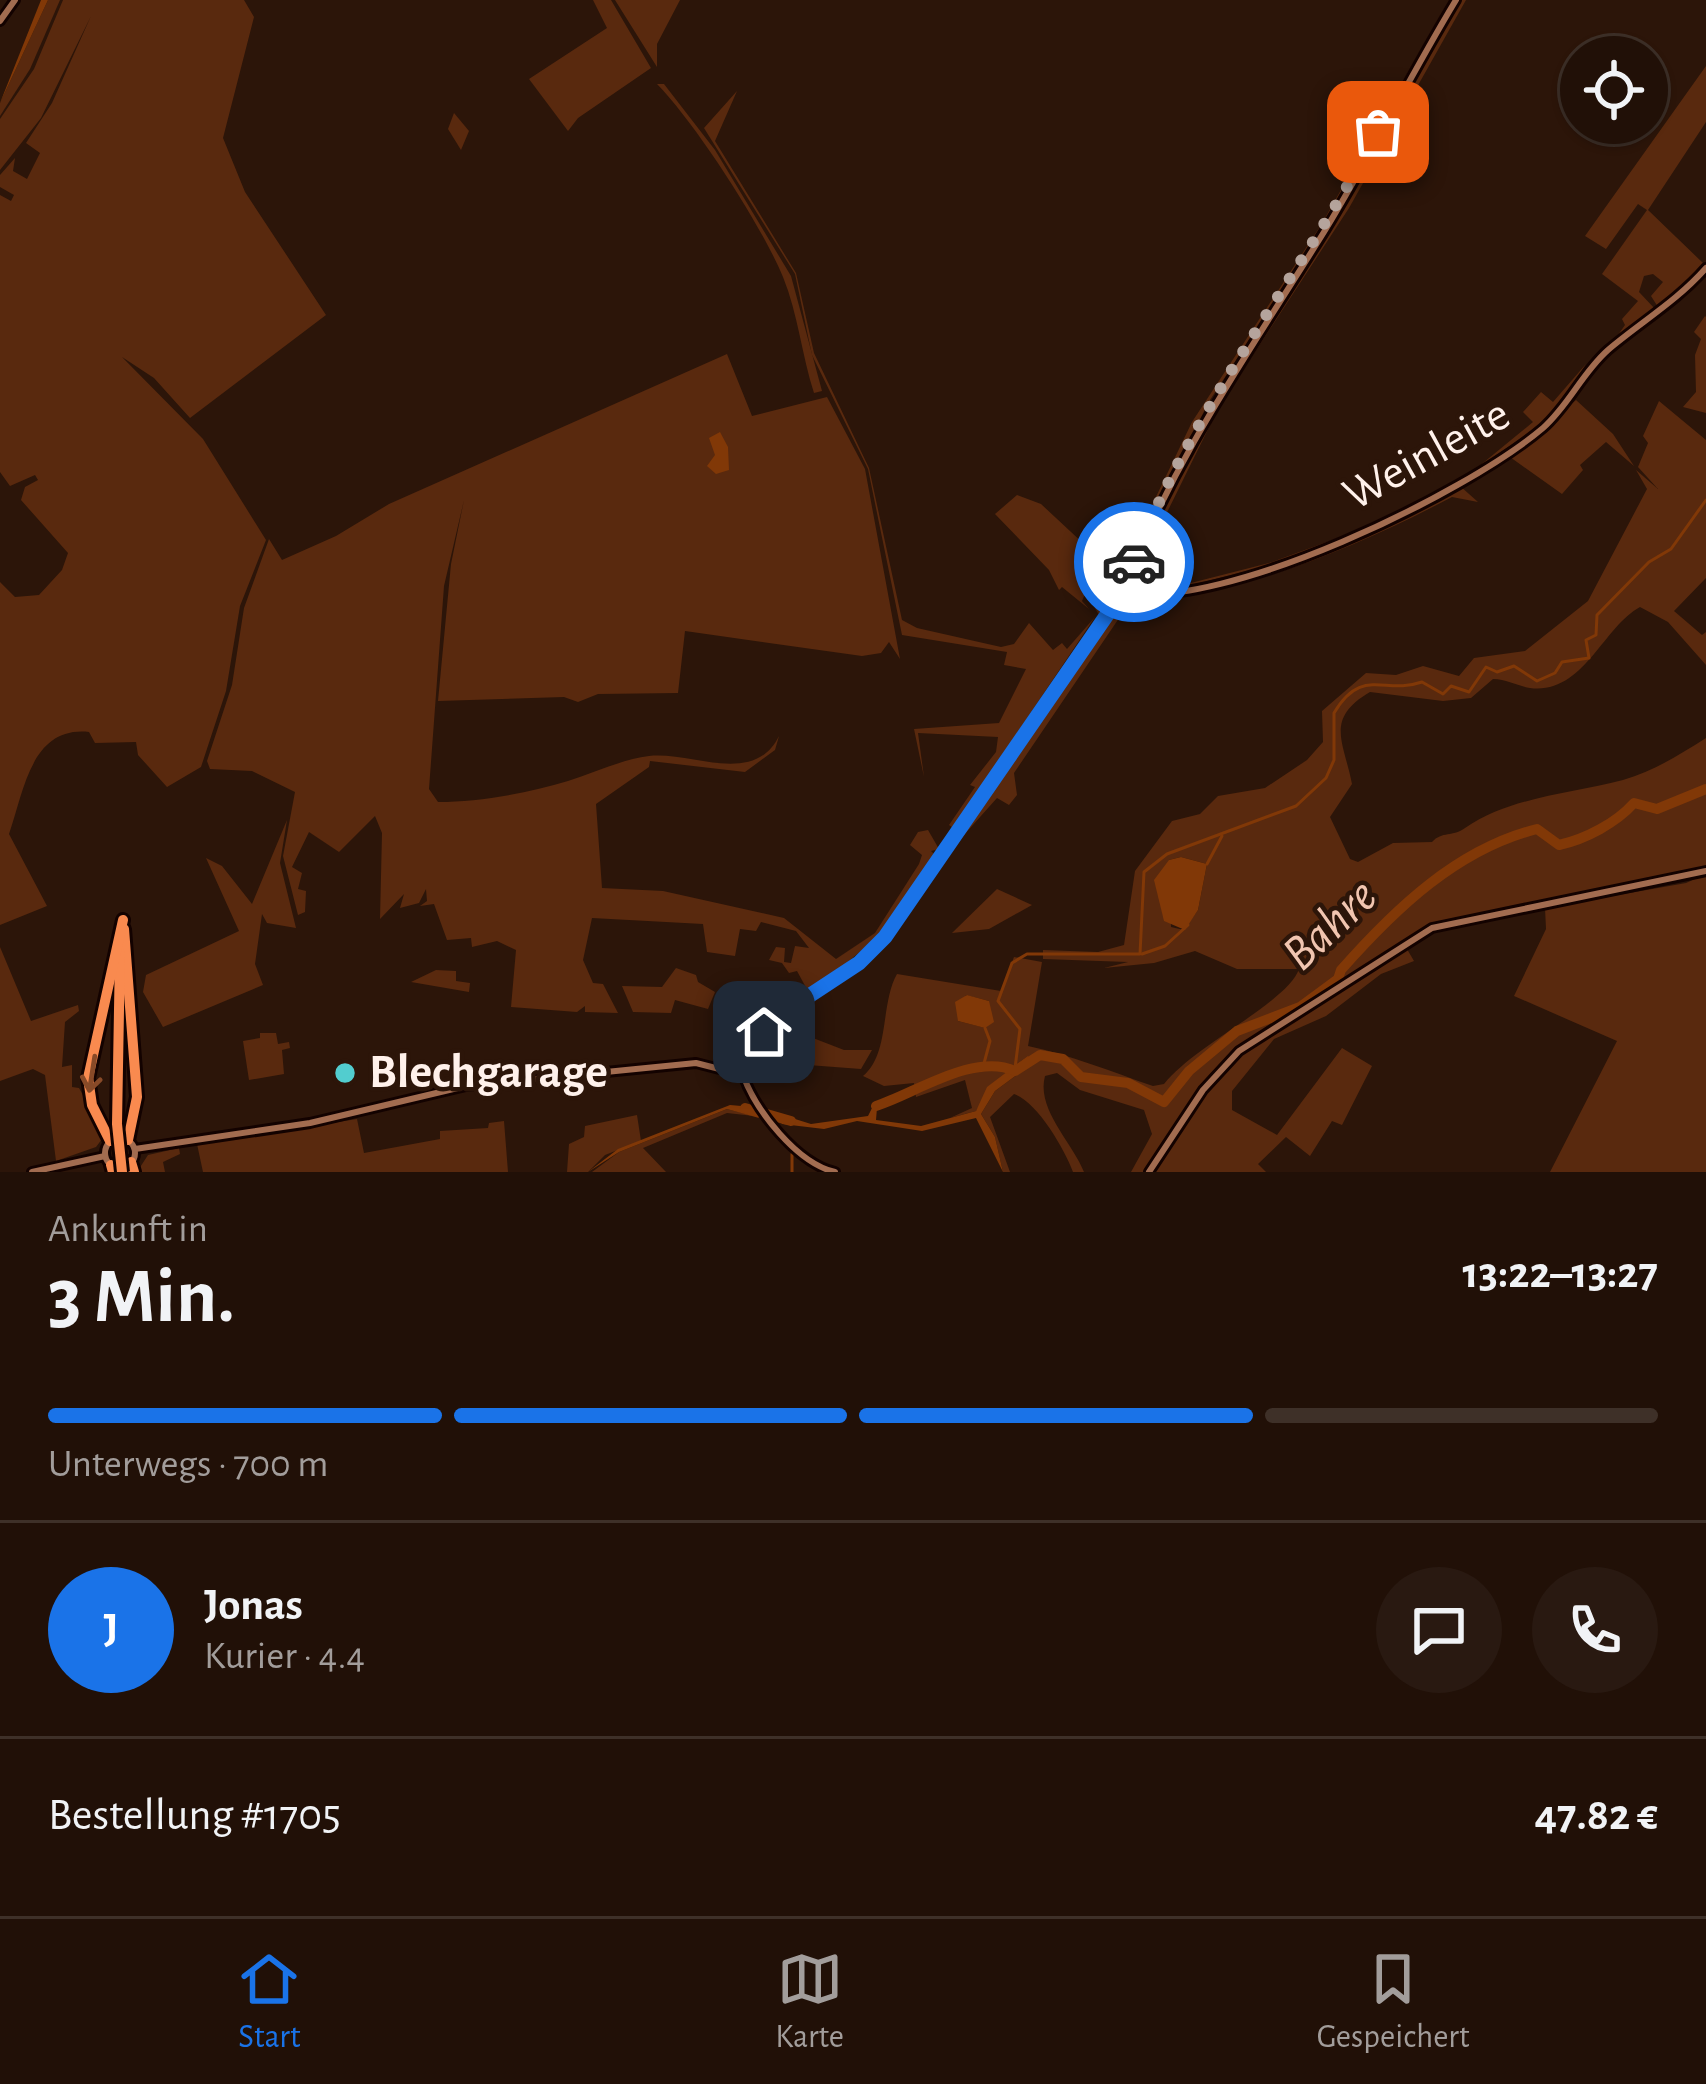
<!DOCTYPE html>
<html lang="de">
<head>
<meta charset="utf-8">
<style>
	:root { --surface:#211007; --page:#291911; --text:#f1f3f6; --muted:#a29d9b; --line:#3e3028; --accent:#1a73e8 }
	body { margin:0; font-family:"Alegreya Sans",sans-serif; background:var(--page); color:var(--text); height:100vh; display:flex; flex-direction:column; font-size:45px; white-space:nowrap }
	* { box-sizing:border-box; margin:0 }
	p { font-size:39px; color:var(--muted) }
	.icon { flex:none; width:66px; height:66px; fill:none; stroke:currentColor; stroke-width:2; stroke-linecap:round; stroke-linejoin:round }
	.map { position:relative; height:1172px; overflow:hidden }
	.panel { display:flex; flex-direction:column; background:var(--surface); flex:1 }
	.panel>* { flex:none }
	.controls { position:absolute; left:1560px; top:36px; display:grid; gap:24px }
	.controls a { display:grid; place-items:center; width:108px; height:108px; border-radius:50%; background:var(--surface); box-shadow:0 3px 9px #0004,0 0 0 3px var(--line); font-size:60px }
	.pin { position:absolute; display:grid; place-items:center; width:102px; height:102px; color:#fff; margin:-51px; border-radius:24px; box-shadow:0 6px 18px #0006 }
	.courier { position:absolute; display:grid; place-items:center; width:120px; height:120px; margin:-60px; border:9px solid #1a73e8; border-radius:50%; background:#fff; color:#222; box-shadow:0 3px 15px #0007 }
	.head em { font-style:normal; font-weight:700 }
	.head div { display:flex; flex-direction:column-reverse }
	.head { display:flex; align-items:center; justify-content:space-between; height:204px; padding:0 48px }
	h1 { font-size:78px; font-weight:700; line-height:90px }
	.bar { display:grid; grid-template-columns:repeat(4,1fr); gap:18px 12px; align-content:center; height:144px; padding:0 48px }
	.bar i { height:15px; border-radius:9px; background:var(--line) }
	.bar .selected { background:var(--accent) }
	.bar p { grid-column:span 4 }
	.line { display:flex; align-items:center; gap:30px; padding:0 48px; border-top:3px solid var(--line) }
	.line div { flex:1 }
	.round { display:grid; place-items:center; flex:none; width:126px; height:126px; border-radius:63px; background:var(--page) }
	.tabs { display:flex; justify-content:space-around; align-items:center; height:168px; border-top:3px solid var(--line); background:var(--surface); font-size:33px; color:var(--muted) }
	.tabs a { display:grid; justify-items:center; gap:6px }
	.tabs .selected { color:var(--accent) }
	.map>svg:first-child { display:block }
	.green { fill:#59290e; fill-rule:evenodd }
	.water { fill:#813807 }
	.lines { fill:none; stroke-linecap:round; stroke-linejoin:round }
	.stream { stroke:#813807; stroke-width:3 }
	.river { stroke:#813807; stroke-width:10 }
	.secondary-casing { stroke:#130200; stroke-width:12 }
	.highway-casing { stroke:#130200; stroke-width:16 }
	.secondary { stroke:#a26c50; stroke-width:6 }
	.highway { stroke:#f98a4f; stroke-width:10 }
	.highway-bridge-casing { stroke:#130200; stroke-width:16; stroke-linecap:butt }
	.highway-bridge { stroke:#f98a4f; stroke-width:10 }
	.oneway { stroke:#884a28 }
	.done { stroke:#b5a49c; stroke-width:12; stroke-dasharray:0 21.6 }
	.route { stroke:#1a73e8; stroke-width:15 }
	.poi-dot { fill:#52cdcf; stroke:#2c1509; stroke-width:4.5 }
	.labels { text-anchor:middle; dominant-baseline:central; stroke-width:9; stroke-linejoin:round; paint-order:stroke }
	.street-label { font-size:48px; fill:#fff1eb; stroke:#2c1509 }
	.poi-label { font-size:48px; font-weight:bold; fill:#fff1eb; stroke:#2c1509; text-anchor:start }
	.water-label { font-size:51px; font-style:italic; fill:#f1c5b0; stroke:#2c1509 }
</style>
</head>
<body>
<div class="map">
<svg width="1706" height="1172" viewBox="0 0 1706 1172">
	<rect width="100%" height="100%" fill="#2c1509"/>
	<g class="green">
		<path d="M 48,0 L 60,0 L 30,69 L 0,116 L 0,103 Z"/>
		<path d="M 63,0 L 244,0 L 254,17 L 223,138 L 245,192 L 326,315 L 190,418 L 154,378 L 122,357 L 203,439 L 266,540 L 240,606 L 226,691 L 201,767 L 167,787 L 138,755 L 136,742 L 95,743 L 89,732 C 31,726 24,791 9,834 L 47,906 L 0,925 L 0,582 L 15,597 L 39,595 L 62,570 L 68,553 L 21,500 L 25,487 L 38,480 L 35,475 L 10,486 L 0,472 L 0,195 L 11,201 L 14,195 L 0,187 L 0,175 L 15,158 L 13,171 L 27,179 L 40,153 L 26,143 L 52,103 L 91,16 L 41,118 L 0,170 L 0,119 L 34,69 Z"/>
		<path d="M 593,0 L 611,0 L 651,68 L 578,118 L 568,131 L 529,79 L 607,28 Z"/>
		<path d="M 615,0 L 680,0 L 657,44 L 657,67 Z"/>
		<path d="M 1449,0 L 1323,228 L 1208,403 L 1130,564 L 1115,563 L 1128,555 L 1192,422 L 1321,225 Z"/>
		<path d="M 1460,0 L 1466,0 L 1349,208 L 1219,407 L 1146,555 L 1163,581 L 1175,587 L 1269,563 L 1354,532 L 1270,565 L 1184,587 L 1132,590 L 1148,535 L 1202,428 L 1329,231 Z"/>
		<path d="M 1706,66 L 1706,122 L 1648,210 L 1704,264 L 1658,307 L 1651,296 L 1663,282 L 1653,274 L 1644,276 L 1639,292 L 1655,309 L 1618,335 L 1625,325 L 1622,319 L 1638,301 L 1602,274 L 1647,210 L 1638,204 L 1606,249 L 1585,236 Z"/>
		<path d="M 664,84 L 715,150 L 791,276 L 822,391 L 814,393 C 802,356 798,314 783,277 C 762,226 696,124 657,84 Z"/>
		<path d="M 737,91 L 715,141 L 796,273 L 814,353 L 869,468 L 902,620 L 917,628 L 1001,647 L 1014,644 L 1029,623 L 1053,650 L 1062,643 L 1067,649 L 1095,617 L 953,828 L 949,825 L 975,787 L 970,785 L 996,752 L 998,737 L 918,733 L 924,777 L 914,729 L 999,723 L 1026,669 L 1004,665 L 1007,652 L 902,635 L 868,469 L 812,355 L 795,274 L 704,128 Z"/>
		<path d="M 454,113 L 469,131 L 461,150 L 448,129 Z"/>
		<path d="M 1705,316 L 1706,317 L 1706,413 L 1683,407 L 1696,392 L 1695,355 L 1701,339 L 1694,332 Z"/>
		<path d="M 727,354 L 752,416 L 827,397 L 865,469 L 900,659 L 889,642 L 881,653 L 862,656 L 685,631 L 678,693 L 598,694 L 578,702 L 564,697 L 438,701 L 451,564 L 464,500 L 444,586 L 429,789 L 438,802 C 479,802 529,793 568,781 C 594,773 623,759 649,756 C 691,751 754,787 779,736 L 775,750 L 745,772 L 650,761 L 649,767 L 596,804 L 602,888 L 663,891 L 784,918 L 836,959 L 875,933 L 919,864 L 922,855 L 910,845 L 918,832 L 928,830 L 939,849 L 931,851 L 935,855 L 881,935 L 809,993 L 797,971 L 789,973 L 782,963 L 769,960 L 776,947 L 785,948 L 784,962 L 791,963 L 795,946 L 809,948 L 796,931 L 761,922 L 756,931 L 740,929 L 735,956 L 707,952 L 703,924 L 592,918 L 583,960 L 593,983 L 603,984 L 618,1013 L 585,1012 L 585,1006 L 577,1012 L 511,1007 L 516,950 L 497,941 L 472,947 L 471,938 L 447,940 L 434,904 L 420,906 L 427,901 L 426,889 L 419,903 L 400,908 L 404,894 L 380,919 L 382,833 L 375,816 L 339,852 L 309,832 L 292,867 L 302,873 L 298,889 L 306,891 L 305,912 L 298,915 L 283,856 L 295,792 L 252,771 L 210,769 L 207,761 L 232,685 L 244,608 L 269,539 L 282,560 L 336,536 L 389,504 Z"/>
		<path d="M 1586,364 L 1551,417 L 1472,472 L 1533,422 L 1523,412 L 1541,392 L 1553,402 Z"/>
		<path d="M 1576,400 L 1613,434 L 1634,466 L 1606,442 L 1580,465 L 1583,470 L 1562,494 L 1510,457 Z"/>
		<path d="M 1659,401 L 1706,440 L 1706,578 L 1674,611 L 1702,635 L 1706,632 L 1706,665 L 1668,622 L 1640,607 C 1603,627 1583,695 1530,688 C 1517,686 1507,679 1493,679 L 1471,698 L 1443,701 L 1370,692 C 1324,719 1344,742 1352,784 L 1330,817 L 1350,859 L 1358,862 L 1393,843 L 1432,842 C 1442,831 1453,837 1465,828 C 1510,797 1569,794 1623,780 C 1654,771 1679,755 1706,738 L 1706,868 L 1445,920 L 1237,1048 L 1210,1074 L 1146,1172 L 1131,1172 L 1152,1134 L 1144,1110 L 1080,1090 L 1057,1073 L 1045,1076 C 1036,1109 1072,1142 1084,1172 L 1073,1172 C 1064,1148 1037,1102 1014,1094 L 990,1117 L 1010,1172 L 1003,1172 L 995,1137 L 981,1114 L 995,1091 L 1033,1063 C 1006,1067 989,1089 976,1111 L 950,1118 L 972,1108 L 965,1080 L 916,1097 L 914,1083 L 884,1086 L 863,1076 C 890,1054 880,1004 897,974 L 1001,991 L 1014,957 L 1042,962 L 1028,1046 C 1071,1055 1112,1072 1153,1086 L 1164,1084 C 1196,1044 1288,1002 1299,969 L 1237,969 L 1195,951 L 1154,963 L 1104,968 L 1128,962 L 1043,959 L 1043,950 L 1098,952 L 1124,945 L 1135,871 L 1172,821 L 1200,814 L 1218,796 L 1265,788 L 1307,760 L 1323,742 L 1322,711 L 1366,673 L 1396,675 L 1423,666 L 1459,676 L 1474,658 L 1525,651 L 1588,601 L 1647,489 L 1636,470 L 1658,489 L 1638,467 L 1648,443 L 1643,436 ZM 1181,857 L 1207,864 L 1198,910 L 1184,930 L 1171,927 L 1169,860 ZM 966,995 L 989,1001 L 986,1028 L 958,1021 Z"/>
		<path d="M 1460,486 L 1478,502 L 1452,497 C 1353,549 1243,595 1130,602 L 1014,773 L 1017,795 L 1009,805 L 997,798 L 947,854 L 1123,600 L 1173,595 L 1322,551 Z"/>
		<path d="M 1017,495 L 1041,504 L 1100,559 L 1082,601 L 1089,609 L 1062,587 L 1059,590 L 1049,570 L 995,514 Z"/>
		<path d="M 1111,566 L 1127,573 L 1099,615 L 1088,596 C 1091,583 1096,569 1111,566 Z"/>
		<path d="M 287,820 L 280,863 L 296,928 L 267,923 L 262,914 L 255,964 L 263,985 L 163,1027 L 143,992 L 146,975 L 239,931 L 206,858 L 222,866 L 252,904 Z"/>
		<path d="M 1706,874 L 1706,1172 L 1550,1172 L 1617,1041 L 1514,996 L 1546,929 L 1545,908 L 1686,883 Z"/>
		<path d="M 997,889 L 1032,905 L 989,929 L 952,933 Z"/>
		<path d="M 0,947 L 31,1021 L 78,1005 L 79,1011 L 65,1022 L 62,1067 L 72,1065 L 72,1087 L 79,1088 L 105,1135 L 96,1147 L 56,1161 L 45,1075 L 33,1069 L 0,1081 Z"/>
		<path d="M 1407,949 L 1414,961 L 1381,974 L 1326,1016 L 1274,1039 L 1232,1091 L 1232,1110 L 1277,1135 L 1342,1048 L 1372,1066 L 1342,1125 L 1332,1121 L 1310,1156 L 1286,1137 L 1258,1164 L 1266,1172 L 1153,1172 L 1198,1102 L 1241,1054 Z"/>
		<path d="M 676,968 L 696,975 L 698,982 L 715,992 L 708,1009 L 675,1000 L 671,1013 L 633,1012 L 622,986 L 662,987 Z"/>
		<path d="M 436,970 L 456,971 L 456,981 L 470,983 L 469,992 L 411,982 Z"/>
		<path d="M 260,1033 L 276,1033 L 278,1044 L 289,1042 L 290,1048 L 282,1050 L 284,1074 L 249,1080 L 243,1041 L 260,1038 Z"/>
		<path d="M 813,1038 L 844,1050 L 872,1050 L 861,1069 L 808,1065 Z"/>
		<path d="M 727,1109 L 754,1116 L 727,1113 L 643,1148 L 666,1172 L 592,1172 L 619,1152 Z"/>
		<path d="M 637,1115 L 641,1141 L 605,1155 L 588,1172 L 567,1172 L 569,1144 L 584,1137 L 585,1126 Z"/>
		<path d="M 357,1119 L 364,1153 L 440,1139 L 440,1131 L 488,1128 L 489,1123 L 504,1121 L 508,1172 L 203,1172 L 197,1144 Z"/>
		<path d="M 179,1148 L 180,1154 L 163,1162 L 165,1172 L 137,1172 L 148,1155 Z"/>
	</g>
	<g class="water">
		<path d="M 41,0 L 48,0 L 0,103 Z"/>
		<path d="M 720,432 L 728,447 L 729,470 L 716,474 L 707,466 L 715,455 L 709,438 Z"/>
		<path d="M 1181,857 L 1207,864 L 1198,910 L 1185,930 L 1164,921 L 1154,880 L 1169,860 Z"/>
		<path d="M 967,995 L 989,1001 L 994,1022 L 985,1028 L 958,1021 L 955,1002 Z"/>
		<path d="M 1028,1056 L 1033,1063 L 995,1091 L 981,1114 L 995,1137 L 1003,1172 L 976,1118 L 922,1131 L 857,1121 L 824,1129 L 782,1124 L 776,1113 L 811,1124 L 868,1116 L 874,1104 L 885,1101 L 877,1108 L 876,1120 L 921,1126 L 976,1111 L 987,1087 Z"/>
		<path d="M 730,1105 L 753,1107 L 759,1118 L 727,1109 L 619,1152 L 588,1172 L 618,1149 Z"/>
	</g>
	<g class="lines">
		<g class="stream">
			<path d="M 1207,864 L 1222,836"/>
			<path d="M 1142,954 L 1165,946 L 1188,925"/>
			<path d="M 983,1067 L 990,1041 L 985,1028"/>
			<path d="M 1015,1068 L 1020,1029 L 998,1001 L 1012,963 L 1027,954 L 1140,954 L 1144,872 L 1167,854 L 1296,806 L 1326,778 L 1334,760 L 1334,713 C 1362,666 1384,695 1422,682 L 1443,694 L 1451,686 L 1469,692 L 1486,667 L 1497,672 L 1514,666 L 1537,681 L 1555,673 L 1562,662 L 1589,658 L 1586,640 L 1596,635 L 1597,615 L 1649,562 L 1671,549 L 1706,500"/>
			<path d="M 792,1172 L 792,1154"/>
		</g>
		<g class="river">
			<path d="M 876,1106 C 914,1094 974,1052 1015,1071 L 1040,1055 L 1063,1059 L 1081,1077 L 1128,1083 L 1164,1102 L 1189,1071 L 1237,1031 L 1300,1007 L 1338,979 L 1341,970 C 1395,909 1457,849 1537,829 L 1559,845 C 1586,839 1616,823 1634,803 L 1657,809 L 1706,789"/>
			<path d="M 745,1108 L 791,1121"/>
		</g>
		<defs>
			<g id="secondary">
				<path d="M 0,21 L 15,0"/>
				<path d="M 1122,593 C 1226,610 1464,495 1543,428 C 1569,405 1582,373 1608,350 C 1641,322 1677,301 1706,268"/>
				<path d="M 743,1075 L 753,1067 L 774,1019 L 847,972 L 885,937 L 1122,593 C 1175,455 1247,356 1324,232 C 1370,157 1410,76 1456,0"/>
				<path d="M 743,1075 C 756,1111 797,1163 835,1172"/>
				<circle cx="120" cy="1153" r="15"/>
				<path d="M 135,1149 L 310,1123 L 466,1086 L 696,1063 L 743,1075"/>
				<path d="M 32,1172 L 105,1156"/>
				<path d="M 1149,1172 L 1203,1090 L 1239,1051 L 1432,928 L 1706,871"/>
			</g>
			<g id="highway">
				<path d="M 124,929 L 137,1097 L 128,1140"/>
				<path d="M 117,1124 L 120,953"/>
				<path d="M 110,1141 L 92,1105 L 88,1078 L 123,920"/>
				<path d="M 131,1162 L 134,1172"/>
				<path d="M 111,1165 L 113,1172"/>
			</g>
		</defs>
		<use href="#secondary" class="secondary-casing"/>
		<use href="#highway" class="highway-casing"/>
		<use href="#secondary" class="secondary"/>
		<use href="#highway" class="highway"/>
		<defs>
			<path id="highway-bridge" d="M 117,1124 L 122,1172"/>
		</defs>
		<use href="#highway-bridge" class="highway-bridge-casing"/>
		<use href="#highway-bridge" class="highway-bridge"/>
	</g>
	<defs><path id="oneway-shaft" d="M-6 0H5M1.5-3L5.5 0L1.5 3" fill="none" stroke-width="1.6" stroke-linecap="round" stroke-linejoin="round" transform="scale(3)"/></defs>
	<use class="oneway" href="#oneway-shaft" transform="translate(92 1074) rotate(99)"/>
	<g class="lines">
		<path class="done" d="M 1134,562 C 1191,408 1300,277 1378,132"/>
		<path class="route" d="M 764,1032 L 774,1019 L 859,963 L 885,937 L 1122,593 L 1134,562"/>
	</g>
	<circle class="poi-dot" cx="345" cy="1073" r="12"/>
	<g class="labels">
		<g class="street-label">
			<text transform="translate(1427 455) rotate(-29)">Weinleite</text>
		</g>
		<g class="poi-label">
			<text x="369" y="1073">Blechgarage</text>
		</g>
		<g class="water-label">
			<text transform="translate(1330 925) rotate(-43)">Bahre</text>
		</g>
	</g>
</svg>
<div class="controls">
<a><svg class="icon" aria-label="locate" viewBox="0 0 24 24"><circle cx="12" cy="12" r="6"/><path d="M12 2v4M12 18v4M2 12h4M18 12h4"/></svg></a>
</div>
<div class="pin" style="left:1378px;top:132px;background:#ea580c"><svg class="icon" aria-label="bag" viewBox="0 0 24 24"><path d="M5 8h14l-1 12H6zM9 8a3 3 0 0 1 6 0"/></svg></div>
<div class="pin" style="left:764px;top:1032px;background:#1f2937"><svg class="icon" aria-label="home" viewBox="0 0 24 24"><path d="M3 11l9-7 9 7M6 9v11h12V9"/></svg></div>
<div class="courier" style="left:1134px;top:562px"><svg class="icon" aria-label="car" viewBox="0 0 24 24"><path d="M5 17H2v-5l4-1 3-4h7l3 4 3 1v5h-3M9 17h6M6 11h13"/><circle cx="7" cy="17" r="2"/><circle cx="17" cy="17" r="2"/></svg></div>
</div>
<section class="panel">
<div class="head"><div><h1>3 Min.</h1><p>Ankunft in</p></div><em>13:22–13:27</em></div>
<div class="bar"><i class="selected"></i><i class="selected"></i><i class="selected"></i><i></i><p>Unterwegs · 700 m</p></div>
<div class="line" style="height:216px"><b class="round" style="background:var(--accent);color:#fff">J</b><div><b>Jonas</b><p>Kurier · 4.4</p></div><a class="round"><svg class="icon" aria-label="chat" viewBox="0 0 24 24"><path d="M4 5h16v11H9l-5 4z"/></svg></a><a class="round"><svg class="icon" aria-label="phone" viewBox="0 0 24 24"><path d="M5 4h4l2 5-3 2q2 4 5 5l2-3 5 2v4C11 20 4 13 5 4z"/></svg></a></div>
<div class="line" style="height:156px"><div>Bestellung #1705</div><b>47.82 €</b></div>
</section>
<nav class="tabs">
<a class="selected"><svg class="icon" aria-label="home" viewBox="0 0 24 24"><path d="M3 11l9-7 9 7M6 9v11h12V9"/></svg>Start</a>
<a><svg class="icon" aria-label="map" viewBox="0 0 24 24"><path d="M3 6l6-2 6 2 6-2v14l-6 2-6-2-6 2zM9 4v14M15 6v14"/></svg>Karte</a>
<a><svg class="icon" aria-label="saved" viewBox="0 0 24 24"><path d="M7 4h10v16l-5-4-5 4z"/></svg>Gespeichert</a>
</nav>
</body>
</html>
